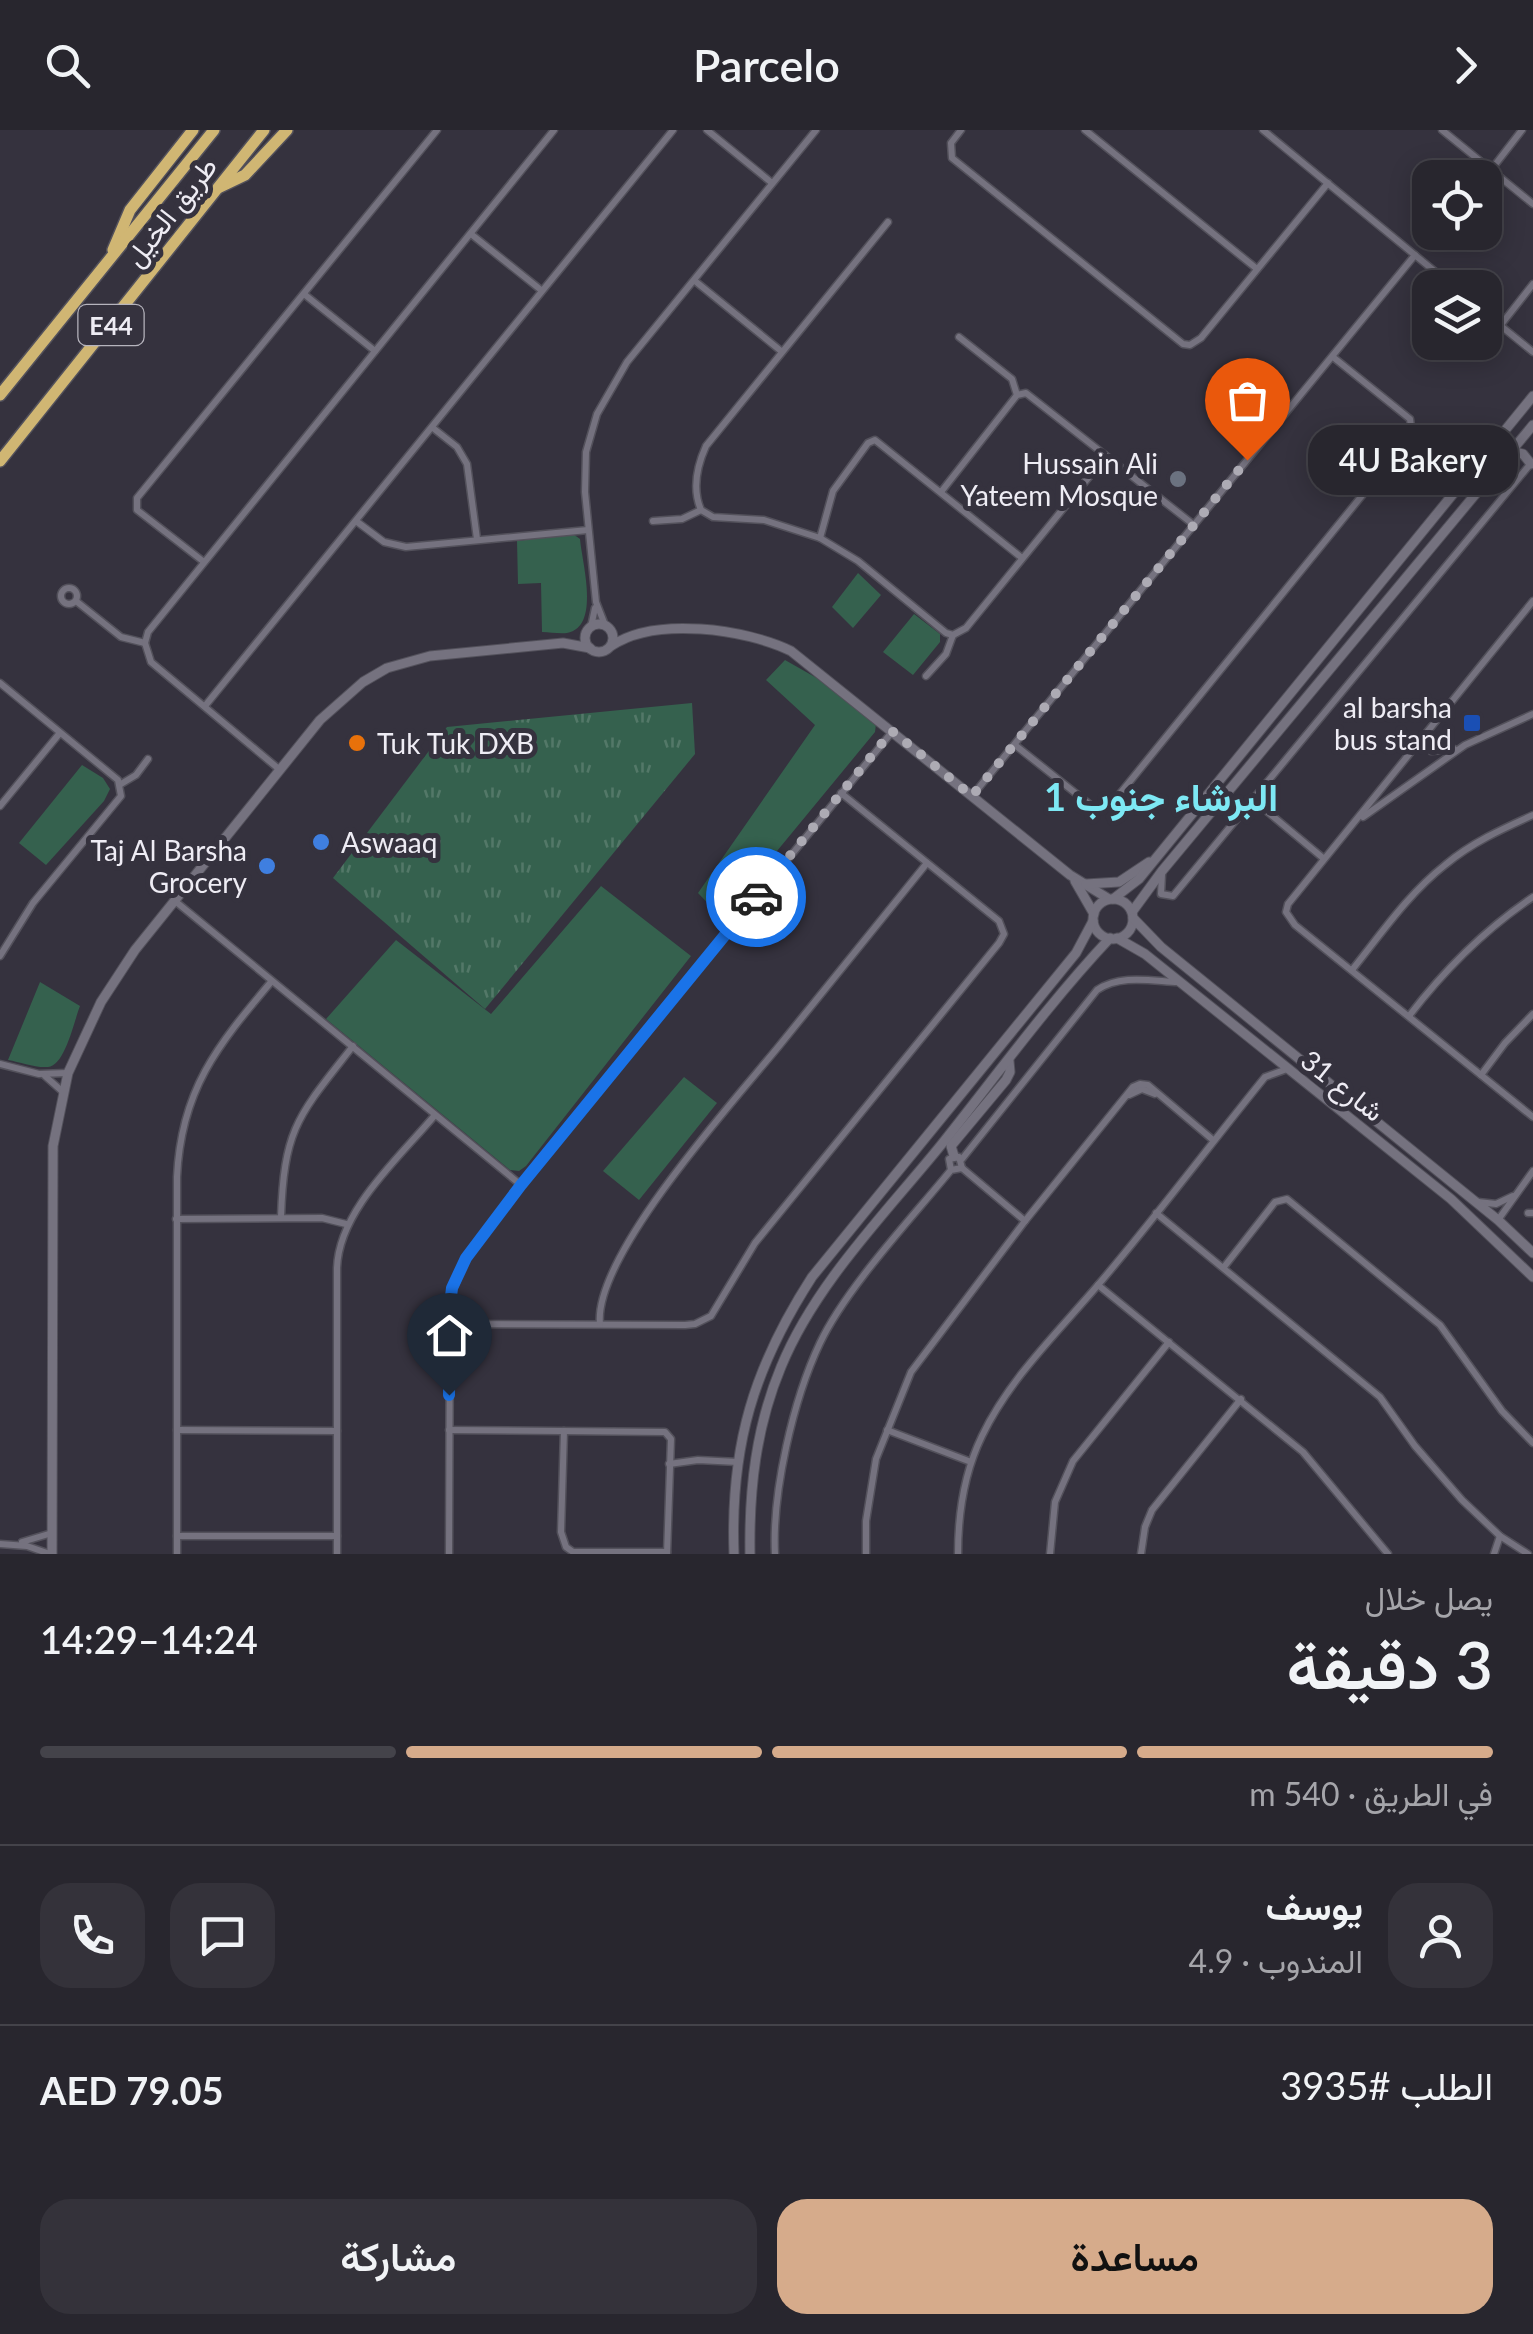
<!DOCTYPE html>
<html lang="ar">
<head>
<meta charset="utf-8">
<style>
	:root { --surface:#28262e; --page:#34323a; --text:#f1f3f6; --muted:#a5a5aa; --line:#44434a; --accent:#d6ab8b }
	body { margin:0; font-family:Lato,Vazirmatn,sans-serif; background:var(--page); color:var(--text); direction:rtl; height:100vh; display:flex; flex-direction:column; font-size:38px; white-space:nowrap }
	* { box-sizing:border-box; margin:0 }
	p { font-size:32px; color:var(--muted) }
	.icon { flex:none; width:55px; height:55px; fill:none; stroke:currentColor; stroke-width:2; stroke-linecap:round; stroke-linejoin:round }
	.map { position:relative; height:1424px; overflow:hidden; direction:ltr }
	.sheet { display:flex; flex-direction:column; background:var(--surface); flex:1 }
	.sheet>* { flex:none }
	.fabs { position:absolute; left:1412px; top:30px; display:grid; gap:20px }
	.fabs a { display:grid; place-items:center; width:90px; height:90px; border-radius:20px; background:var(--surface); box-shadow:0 5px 25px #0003,0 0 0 2px var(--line); font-size:50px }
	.pin { position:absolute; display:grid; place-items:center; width:85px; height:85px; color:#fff; margin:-102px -42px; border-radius:50% 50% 50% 0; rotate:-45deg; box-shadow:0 0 10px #0007 }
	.pin .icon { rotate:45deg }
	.courier { position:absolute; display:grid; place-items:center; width:100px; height:100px; margin:-50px; border:8px solid #1a73e8; border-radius:50%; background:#fff; color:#222; box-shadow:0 2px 12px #0007 }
	.bubble { position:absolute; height:70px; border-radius:30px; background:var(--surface); box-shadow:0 5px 25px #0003,0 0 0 2px var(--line); font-size:32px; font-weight:600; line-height:70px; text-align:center; direction:rtl }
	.summary em { font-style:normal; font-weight:600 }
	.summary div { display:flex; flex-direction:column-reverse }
	.summary { display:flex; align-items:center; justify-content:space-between; height:170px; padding:0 40px }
	h1 { font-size:65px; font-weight:600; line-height:75px }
	.bar { display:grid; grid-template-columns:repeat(4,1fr); gap:15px 10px; align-content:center; height:120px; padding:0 40px }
	.bar i { height:12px; border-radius:8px; background:var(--line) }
	.bar .on { background:var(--accent) }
	.bar p { grid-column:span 4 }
	.line { display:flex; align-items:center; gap:25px; padding:0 40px; border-top:2px solid var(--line) }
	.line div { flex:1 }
	.round { display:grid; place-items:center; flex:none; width:105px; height:105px; border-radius:30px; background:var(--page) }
	.button { display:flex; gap:20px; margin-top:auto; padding:20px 40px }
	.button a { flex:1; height:115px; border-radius:30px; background:var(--accent); color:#111; font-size:40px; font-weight:600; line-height:115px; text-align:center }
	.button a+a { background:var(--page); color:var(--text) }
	header { display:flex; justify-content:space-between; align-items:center; height:130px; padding:0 40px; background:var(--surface); font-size:45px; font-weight:600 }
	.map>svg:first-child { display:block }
	.grass { fill:#35614e }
	.park { fill:url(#park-tufts) }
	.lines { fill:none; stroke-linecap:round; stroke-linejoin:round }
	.street-casing { stroke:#53515b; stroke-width:9 }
	.secondary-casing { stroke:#53515b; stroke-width:11 }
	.highway-casing { stroke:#53515b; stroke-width:14 }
	.street { stroke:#75727f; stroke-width:6 }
	.secondary { stroke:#75727f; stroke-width:9 }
	.highway { stroke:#d0b673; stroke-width:11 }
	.done { stroke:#adabb4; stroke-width:10; stroke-dasharray:0 18 }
	.route { stroke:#1a73e8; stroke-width:12 }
	.worship-dot { fill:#6b7280; stroke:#35323e; stroke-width:4 }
	.transit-dot { fill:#1a4fb4; stroke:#35323e; stroke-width:4 }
	.food-dot { fill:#e8710a; stroke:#35323e; stroke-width:4 }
	.shop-dot { fill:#3f7fe0; stroke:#35323e; stroke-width:4 }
	.labels { text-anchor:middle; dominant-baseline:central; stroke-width:10; stroke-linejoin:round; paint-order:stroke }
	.shield { fill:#35323e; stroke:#b6b4bd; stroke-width:2.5 }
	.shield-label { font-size:25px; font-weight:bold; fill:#eeecf4 }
	.street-label { font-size:28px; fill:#eeecf4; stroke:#35323e }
	.poi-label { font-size:28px; fill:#eeecf4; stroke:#35323e; text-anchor:end }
	.district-label { font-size:38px; font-weight:bold; fill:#7de8f4; stroke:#35323e }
</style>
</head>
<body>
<header><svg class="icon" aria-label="forward" viewBox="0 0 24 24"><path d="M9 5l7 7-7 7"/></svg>Parcelo<svg class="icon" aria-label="search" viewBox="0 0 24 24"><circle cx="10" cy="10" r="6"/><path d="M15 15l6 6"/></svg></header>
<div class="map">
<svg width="1533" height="1424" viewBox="0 0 1533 1424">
	<defs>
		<pattern id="park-tufts" width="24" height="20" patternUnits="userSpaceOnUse" patternTransform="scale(2.5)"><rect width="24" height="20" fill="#35614e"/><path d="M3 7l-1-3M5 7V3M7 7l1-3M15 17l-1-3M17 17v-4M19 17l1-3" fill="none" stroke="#537868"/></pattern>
	</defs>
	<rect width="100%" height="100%" fill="#35323e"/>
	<g class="grass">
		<path d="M 573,404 L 580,409 C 582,433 601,497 567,503 C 559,504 550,502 542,502 L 541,453 L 518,454 L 517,411 Z"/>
		<path d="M 858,443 L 881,465 L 853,498 L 832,477 Z"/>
		<path d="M 914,484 L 940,504 L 940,512 L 913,545 L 883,522 Z"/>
		<path d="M 785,530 L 822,551 L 876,594 L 875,602 L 722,788 L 698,763 L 815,595 L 766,550 Z"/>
		<path d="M 82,635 L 103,648 L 110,659 L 104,671 L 46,735 L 19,713 Z"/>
		<path d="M 601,756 L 691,826 L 526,1036 L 519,1041 L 510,1040 L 326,889 L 396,810 L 491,884 Z"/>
		<path d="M 40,852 L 80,876 C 74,891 65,936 48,937 C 35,938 20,932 8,930 Z"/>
		<path d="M 684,947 L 717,973 L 639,1070 L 603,1041 Z"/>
	</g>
	<path class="park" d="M 692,573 L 695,624 L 485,879 L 333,748 L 447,597 Z"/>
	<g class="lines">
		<defs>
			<g id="street">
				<path d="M 707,0 L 772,53"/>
				<path d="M 961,0 L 951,13 L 952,28 L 1183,214 L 1190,215 L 1201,208 L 1328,53"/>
				<path d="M 1085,0 L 1257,139"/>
				<path d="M 1263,0 L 1455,158"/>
				<path d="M 1442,0 L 1533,74"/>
				<path d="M 1491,40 L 1522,0"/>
				<path d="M 888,92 L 706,316 C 697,336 692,359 701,380 L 713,387 L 764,390 L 820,408 L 858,431 L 946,503 L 953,505 L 966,498 L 1106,326"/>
				<path d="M 471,104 L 541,160"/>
				<path d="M 695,151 L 781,221"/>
				<path d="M 304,164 L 375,221"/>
				<path d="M 1485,183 L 1533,222"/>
				<path d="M 1500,196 L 1533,154"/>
				<path d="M 959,207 L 1012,249 L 1017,265"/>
				<path d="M 433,298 L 457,317 L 467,334 L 477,409"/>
				<path d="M 941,362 L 1017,265 L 1026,263 L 1194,395"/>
				<path d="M 356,391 L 384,412 L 406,417 L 588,400"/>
				<path d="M 653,391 L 682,389 L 701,380"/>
				<path d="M 820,408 L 833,361 L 868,313 L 875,310 L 1022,428"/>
				<path d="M 204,432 L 137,380 L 137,368 L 437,0"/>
				<circle cx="69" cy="466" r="8"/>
				<path d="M 76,471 L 121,507 L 145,513"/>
				<path d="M 1533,471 L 1288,774 L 1286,782 L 1295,795 L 1533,987"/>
				<path d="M 605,495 L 596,472 L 585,362 L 586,322 L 597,284 L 627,232 L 816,0"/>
				<path d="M 591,497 L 595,478"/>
				<path d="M 926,546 L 946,524 L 953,505"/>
				<path d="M 0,553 L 118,650 L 121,666 L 33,773 L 0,826"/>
				<path d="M 205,576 L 673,0"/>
				<path d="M 1420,611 L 1431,621 L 1454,619"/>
				<path d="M 1015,615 L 1093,677 L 1104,678 L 1114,671 L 1412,304 L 1410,289 L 1333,227"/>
				<path d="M 280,640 L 151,532 L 145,513 L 148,502 L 554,0"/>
				<path d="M 121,654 L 136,645 L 148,629"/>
				<path d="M 972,666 L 1415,125"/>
				<path d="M 1251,668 L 1323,728"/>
				<path d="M 0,676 L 59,604"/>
				<path d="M 1363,687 L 1465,615 L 1533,584"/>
				<path d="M 1162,744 L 1161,764 L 1173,766 L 1532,332"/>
				<path d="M 175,771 L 521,1055"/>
				<path d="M 1352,840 C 1381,804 1408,764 1445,735 C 1471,713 1502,699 1533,685"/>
				<path d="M 1409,886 C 1445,839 1484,800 1533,767"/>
				<path d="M 0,934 L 39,944 L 67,943"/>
				<path d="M 1481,945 L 1505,913 L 1533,884"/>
				<path d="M 45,946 L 63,962"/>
				<path d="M 1129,965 L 1142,959 L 1155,964"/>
				<path d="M 962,1029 L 1097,860 C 1120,844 1152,851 1178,852"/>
				<path d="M 962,1038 L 1025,1091"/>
				<path d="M 1478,1072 L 1496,1074 L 1513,1066"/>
				<path d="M 1156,1083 L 1380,1267 L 1415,1316 L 1462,1370 L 1500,1406 L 1528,1424"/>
				<path d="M 1528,1083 L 1533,1083"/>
				<path d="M 281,1087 C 284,997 299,985 353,916"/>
				<path d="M 176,1089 L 322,1088 L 346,1094"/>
				<path d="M 1498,1090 L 1533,1041"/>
				<path d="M 1224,1137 L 1275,1072 L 1287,1069 L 1440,1195 L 1502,1281 L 1533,1313"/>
				<path d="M 1098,1155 L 1303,1322 L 1388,1424"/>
				<path d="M 450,1194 L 685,1195 L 695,1194 L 711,1186 L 755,1113 L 999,813 L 1004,804 L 999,791 L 841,663"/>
				<path d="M 600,1194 C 593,1126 734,971 779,916 C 828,855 877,794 927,733"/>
				<path d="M 177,1300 L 337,1301"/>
				<path d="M 449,1300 L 665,1302 L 671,1309 L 667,1424"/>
				<path d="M 887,1300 L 971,1332"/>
				<path d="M 564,1301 L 561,1402 L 566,1417 L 573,1422 L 667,1422"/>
				<path d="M 669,1334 L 698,1330 L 738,1332"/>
				<path d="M 177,1406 L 337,1406"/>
				<path d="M 22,1412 L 52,1403"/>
				<path d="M 0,1414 L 27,1416 L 50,1424"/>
				<path d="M 177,1424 L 177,1047 C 181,960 217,916 271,852"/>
				<path d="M 337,1424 L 337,1138 C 339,1080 399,1028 435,985"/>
				<path d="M 449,1424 L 450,1175 L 453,1159 L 466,1128 L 521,1055 L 892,602"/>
				<path d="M 775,1424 C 772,1362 793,1270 820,1213 C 846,1158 911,1089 951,1040 L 962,1038 L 959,1027 L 949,1029 L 951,1040"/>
				<path d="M 866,1424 L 866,1391 L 876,1329 L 911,1242 L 1025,1091 L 1133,957 L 1140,954 L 1148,955 L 1213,1010"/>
				<path d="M 958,1424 C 958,1383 964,1343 982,1306 C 1009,1249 1058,1202 1098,1155 C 1156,1087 1209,1016 1265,947 L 1287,939"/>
				<path d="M 1050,1424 L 1055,1372 L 1073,1331 L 1169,1212"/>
				<path d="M 1141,1424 L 1145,1397 L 1152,1380 L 1241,1269"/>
				<path d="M 1494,1424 L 1500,1406"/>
			</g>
			<g id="secondary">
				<path d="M 1510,321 L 1523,324 L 1531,334"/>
				<circle cx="599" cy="508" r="14"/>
				<path d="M 611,516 C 655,486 746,499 791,521 L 1070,745 L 1109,769"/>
				<path d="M 1075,751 L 1094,784"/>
				<path d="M 1086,754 L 1119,752 L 1149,732"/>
				<path d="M 1113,769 L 1139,749 L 1533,266"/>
				<circle cx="1113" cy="789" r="20"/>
				<path d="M 1132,782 L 1162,741 L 1533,295"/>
				<path d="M 1133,788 L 1161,817 L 1498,1090 L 1533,1123"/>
				<path d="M 1117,808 L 1145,824 L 1451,1069 L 1533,1147"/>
				<path d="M 954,1026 L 951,1016 L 1006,950 L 1010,942 L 1009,931"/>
				<path d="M 52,1424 L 53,1016 L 68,943 L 101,872 L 135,820 L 320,590 L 363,552 L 387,538 L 430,526 L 563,513 L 590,518"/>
				<path d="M 734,1424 C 730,1315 754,1237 812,1147 L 1076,823 L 1093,791"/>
				<path d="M 750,1424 C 749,1359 756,1297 781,1237 C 815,1154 885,1084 941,1015 C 996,946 1049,873 1110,808"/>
			</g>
			<g id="highway">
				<path d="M 220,57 L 245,45 L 287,0"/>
				<path d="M 113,120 L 130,80 L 193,0"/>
				<path d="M 0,265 L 214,0"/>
				<path d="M 0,331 L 264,0"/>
			</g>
		</defs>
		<use href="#street" class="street-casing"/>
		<use href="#secondary" class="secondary-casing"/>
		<use href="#highway" class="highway-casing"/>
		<use href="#street" class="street"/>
		<use href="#secondary" class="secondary"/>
		<use href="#highway" class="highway"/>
	</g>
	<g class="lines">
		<path class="done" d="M 756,767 L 892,601 L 972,666 L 1247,330"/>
		<path class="route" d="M 449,1265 L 450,1175 L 452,1158 L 466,1128 L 521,1055 L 756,767"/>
	</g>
	<circle class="worship-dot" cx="1178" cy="349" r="10"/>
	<rect class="transit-dot" x="1462" y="583" width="20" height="20" rx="5"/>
	<circle class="food-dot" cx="357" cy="613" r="10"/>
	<g class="shop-dot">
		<circle cx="321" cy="712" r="10"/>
		<circle cx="267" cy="736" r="10"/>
	</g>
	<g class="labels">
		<rect class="shield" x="78.5" y="175" width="65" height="40" rx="8"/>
		<g class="shield-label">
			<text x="111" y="195">E44</text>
		</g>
		<g class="street-label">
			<text transform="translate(170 81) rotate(-52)">طريق الخيل</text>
			<text transform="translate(1343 955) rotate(38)">شارع 31</text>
		</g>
		<g class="poi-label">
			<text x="1158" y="333">Hussain Ali<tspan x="1158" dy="32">Yateem Mosque</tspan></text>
			<text x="1452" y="577">al barsha<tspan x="1452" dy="32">bus stand</tspan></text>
			<text x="377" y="613" text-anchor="start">Tuk Tuk DXB</text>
			<text x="341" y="712" text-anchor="start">Aswaaq</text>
			<text x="247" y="720">Taj Al Barsha<tspan x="247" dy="32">Grocery</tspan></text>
		</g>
		<g class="district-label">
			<text x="1161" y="666">البرشاء جنوب 1</text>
		</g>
	</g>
</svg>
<div class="fabs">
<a><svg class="icon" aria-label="locate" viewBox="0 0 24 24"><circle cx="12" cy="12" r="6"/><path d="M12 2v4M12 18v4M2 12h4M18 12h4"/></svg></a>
<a><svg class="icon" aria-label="layers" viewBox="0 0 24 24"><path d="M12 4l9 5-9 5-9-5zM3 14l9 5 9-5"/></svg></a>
</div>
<div class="pin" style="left:1247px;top:330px;background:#ea580c"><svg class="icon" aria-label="bag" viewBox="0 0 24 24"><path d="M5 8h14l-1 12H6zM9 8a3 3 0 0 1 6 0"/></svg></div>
<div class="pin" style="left:449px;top:1265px;background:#1f2937"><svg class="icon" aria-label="home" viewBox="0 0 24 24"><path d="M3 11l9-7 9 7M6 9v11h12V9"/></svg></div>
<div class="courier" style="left:756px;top:767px"><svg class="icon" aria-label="car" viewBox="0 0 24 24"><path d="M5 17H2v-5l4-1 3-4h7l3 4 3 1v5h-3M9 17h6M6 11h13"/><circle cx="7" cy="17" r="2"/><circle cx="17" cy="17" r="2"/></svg></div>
<div class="bubble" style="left:1308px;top:295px;width:210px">4U Bakery</div>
</div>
<section class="sheet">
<div class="summary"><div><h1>3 دقيقة</h1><p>يصل خلال</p></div><em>14:24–14:29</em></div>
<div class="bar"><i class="on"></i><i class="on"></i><i class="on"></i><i></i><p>في الطريق · 540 m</p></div>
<div class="line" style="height:180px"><a class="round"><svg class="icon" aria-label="person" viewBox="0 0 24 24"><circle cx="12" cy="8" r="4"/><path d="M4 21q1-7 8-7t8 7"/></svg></a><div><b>يوسف</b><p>المندوب · 4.9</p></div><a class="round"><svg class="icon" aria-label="chat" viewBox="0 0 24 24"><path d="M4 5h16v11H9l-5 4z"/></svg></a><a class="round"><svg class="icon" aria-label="phone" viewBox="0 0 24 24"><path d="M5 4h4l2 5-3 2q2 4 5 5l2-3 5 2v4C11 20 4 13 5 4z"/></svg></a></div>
<div class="line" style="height:130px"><div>الطلب #3935</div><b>AED 79.05</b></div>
<div class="button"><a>مساعدة</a><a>مشاركة</a></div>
</section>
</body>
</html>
